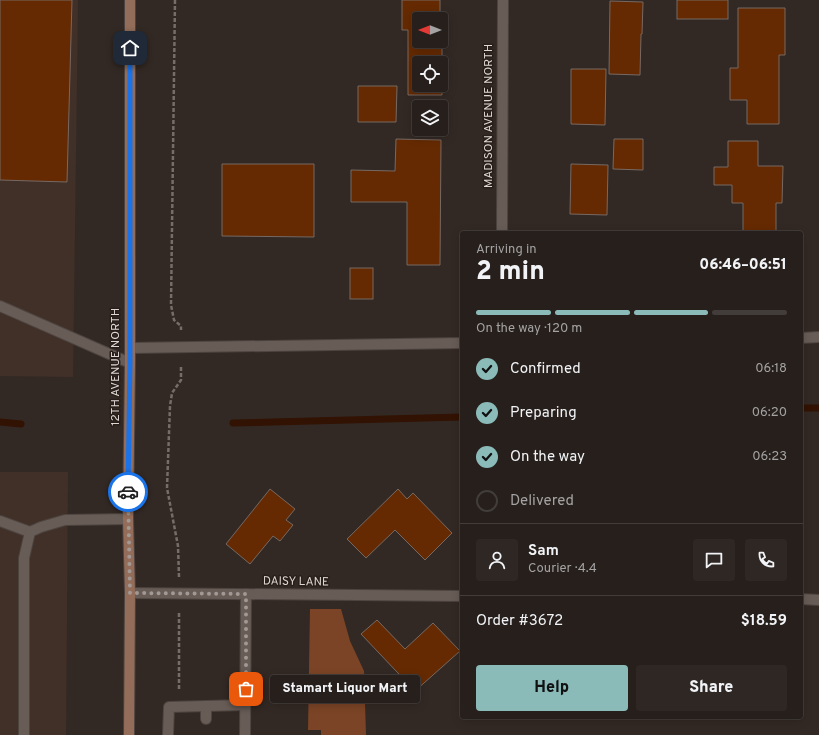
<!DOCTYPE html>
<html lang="en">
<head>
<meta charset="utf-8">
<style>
	:root { --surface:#261f1b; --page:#2e2724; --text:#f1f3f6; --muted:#a4a2a3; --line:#423d3a; --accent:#8bbbb9 }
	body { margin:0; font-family:Overpass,sans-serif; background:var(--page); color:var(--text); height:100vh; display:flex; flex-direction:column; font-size:15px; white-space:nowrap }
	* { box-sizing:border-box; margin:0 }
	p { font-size:13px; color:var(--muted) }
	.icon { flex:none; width:22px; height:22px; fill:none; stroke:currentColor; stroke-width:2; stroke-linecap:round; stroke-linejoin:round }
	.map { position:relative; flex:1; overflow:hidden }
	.panel { position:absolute; left:460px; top:231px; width:343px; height:488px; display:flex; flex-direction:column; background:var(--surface); border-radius:4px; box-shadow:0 2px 10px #0003,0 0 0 1px var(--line) }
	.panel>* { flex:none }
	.needle { width:26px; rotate:270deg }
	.tools { position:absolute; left:412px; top:12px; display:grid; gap:8px }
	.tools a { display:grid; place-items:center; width:36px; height:36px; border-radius:4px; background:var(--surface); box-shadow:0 2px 10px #0003,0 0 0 1px var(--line); font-size:20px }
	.pin { position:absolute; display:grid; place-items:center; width:34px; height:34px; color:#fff; margin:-17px; border-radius:8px; box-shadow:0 2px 6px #0006 }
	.courier { position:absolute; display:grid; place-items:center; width:40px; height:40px; margin:-20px; border:3px solid #1a73e8; border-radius:50%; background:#fff; color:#222; box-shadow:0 1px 5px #0007 }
	.bubble { position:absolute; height:28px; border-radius:4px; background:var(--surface); box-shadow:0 2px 10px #0003,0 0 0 1px var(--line); font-size:13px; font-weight:800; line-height:28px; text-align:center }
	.overview em { font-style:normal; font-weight:800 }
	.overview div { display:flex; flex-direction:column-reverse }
	.overview { display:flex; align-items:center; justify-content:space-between; height:68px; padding:0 16px }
	h1 { font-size:26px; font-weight:800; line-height:30px }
	.bar { display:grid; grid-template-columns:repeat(4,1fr); gap:6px 4px; align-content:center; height:48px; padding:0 16px }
	.bar i { height:5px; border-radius:3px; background:var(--line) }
	.bar .active { background:var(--accent) }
	.bar p { grid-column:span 4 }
	.line { display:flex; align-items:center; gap:10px; padding:0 16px; border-top:1px solid var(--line) }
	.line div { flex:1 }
	.round { display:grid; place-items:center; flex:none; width:42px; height:42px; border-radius:4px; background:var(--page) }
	ol { padding:0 16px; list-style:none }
	li { display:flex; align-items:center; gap:12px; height:44px }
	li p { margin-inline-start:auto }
	li .icon { padding:4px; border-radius:50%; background:var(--accent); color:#111; stroke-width:4 }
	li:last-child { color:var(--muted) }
	li i { width:22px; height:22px; border:2px solid var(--line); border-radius:50% }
	.cta { display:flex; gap:8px; margin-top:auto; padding:8px 16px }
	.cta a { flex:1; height:46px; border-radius:4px; background:var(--accent); color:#111; font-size:16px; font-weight:800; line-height:46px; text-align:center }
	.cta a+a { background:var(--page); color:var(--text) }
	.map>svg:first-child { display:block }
	.built { fill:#413028 }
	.green { fill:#7b4426 }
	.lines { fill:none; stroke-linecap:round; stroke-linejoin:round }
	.stream { stroke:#321202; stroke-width:7 }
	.building { fill:#652a02; stroke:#766963; fill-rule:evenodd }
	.service-casing { stroke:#4d4440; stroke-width:12 }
	.minor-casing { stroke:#4d4440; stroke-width:12 }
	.secondary-casing { stroke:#4d4440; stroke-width:12 }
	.path { stroke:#766d68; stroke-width:2.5; stroke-dasharray:4 2; stroke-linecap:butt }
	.service { stroke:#685c56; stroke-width:10 }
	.minor { stroke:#685c56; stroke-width:10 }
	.secondary { stroke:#936d59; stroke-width:10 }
	.done { stroke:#a29995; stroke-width:4; stroke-dasharray:0 7.2 }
	.route { stroke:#1a73e8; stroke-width:5 }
	.labels { text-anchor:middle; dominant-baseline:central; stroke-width:3; stroke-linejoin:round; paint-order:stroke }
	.street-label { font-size:12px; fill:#ddd6d2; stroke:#291f1a }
</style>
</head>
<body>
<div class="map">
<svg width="819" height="735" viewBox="0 0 819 735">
	<rect width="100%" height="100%" fill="#332924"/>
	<g class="built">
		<path d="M 0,0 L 78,0 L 73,377 L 0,376 Z"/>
		<path d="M 0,472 L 68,472 L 66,735 L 0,735 Z"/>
	</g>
	<path class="green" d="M 310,609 L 341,609 L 350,641 L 364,671 L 366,735 L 321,735 L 321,730 L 308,730 Z"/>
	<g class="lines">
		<g class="stream">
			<path d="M 801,408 L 819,408"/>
			<path d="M 0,422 L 21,424"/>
			<path d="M 233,423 L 462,417"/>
		</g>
	</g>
	<g class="building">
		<path d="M 0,0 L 72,0 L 67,182 L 0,180 Z"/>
		<path d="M 402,0 L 440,0 L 440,19 L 419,19 L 419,41 L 440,41 L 440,45 L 442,45 L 442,95 L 408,95 L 408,30 L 402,30 ZM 419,63 L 441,63 L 441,85 L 419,85 Z"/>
		<rect x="677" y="0" width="51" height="19"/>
		<path d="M 610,1 L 643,2 L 642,34 L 641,34 L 640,75 L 609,74 Z"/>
		<path d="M 738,8 L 785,8 L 785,55 L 779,55 L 779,124 L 747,124 L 747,100 L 730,100 L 730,68 L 738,68 Z"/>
		<path d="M 571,69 L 606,69 L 605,125 L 571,124 Z"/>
		<path d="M 358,86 L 397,86 L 396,122 L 358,122 Z"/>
		<path d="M 396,139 L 441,140 L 440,265 L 407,265 L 407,202 L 351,202 L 351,170 L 395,171 Z"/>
		<path d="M 614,139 L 643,139 L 643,170 L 613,169 Z"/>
		<path d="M 728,141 L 758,141 L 758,166 L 783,166 L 782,203 L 776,203 L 776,233 L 743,233 L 743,203 L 732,203 L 732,185 L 714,185 L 714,167 L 728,167 Z"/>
		<path d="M 222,164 L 314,164 L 314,237 L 222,236 Z"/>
		<path d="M 571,164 L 608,165 L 607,215 L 570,214 Z"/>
		<rect x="350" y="268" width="23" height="31"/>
		<path d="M 270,489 L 295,509 L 286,520 L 293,525 L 280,541 L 273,536 L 250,564 L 226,544 Z"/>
		<path d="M 398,489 L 407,499 L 413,493 L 452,533 L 425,560 L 395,530 L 366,558 L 347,539 Z"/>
		<path d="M 377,620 L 405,649 L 433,623 L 460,651 L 415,691 L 361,634 Z"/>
	</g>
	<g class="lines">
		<defs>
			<g id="service">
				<path d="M 0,306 L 130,363"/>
				<path d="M 0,521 L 30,532"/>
				<path d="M 206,706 L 206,719"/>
				<path d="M 24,735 L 24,558 L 30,532 L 41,527 L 65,520 L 128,519"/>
				<path d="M 168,735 L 169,707 L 245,705"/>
				<path d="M 245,735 L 246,594"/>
			</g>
			<g id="minor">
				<path d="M 502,233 L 503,0"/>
				<path d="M 801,338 L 819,337"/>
				<path d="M 130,348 L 462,343"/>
				<path d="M 130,593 L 462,596"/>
				<path d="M 801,599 L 819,600"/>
			</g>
			<path id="secondary" d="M 129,735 L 130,593 L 128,519 L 130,363 L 130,0"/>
		</defs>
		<use href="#service" class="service-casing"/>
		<use href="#minor" class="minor-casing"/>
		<use href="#secondary" class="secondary-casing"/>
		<g class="path">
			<path d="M 175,0 L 171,305 L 174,320 L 181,326 L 181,330"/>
			<path d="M 179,577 L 178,546 L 167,488 L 170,406 L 172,393 L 181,380 L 181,365"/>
			<path d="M 179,689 L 179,612"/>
		</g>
		<use href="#service" class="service"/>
		<use href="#minor" class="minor"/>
		<use href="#secondary" class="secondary"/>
	</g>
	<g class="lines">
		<path class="done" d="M 128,492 L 130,593 L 246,594 L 246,689"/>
		<path class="route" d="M 128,492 L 130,363 L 130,48"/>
	</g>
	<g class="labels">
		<g class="street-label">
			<text transform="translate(489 116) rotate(-90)">MADISON AVENUE NORTH</text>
			<text transform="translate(116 367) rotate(-90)">12TH AVENUE NORTH</text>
			<text transform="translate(296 582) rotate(1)">DAISY LANE</text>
		</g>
	</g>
</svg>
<div class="tools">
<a><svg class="needle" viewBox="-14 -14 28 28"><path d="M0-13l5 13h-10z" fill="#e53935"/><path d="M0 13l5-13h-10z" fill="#a4a2a3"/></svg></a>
<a><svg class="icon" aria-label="locate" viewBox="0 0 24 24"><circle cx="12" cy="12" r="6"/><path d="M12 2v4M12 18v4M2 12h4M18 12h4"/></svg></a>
<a><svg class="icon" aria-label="layers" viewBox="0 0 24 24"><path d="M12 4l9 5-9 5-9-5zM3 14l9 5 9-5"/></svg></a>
</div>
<div class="pin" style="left:246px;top:689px;background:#ea580c"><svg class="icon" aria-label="bag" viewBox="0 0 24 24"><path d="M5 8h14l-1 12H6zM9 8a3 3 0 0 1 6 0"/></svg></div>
<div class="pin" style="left:130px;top:48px;background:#1f2937"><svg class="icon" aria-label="home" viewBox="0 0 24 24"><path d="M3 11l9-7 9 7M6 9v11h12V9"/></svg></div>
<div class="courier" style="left:128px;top:492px"><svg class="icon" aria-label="car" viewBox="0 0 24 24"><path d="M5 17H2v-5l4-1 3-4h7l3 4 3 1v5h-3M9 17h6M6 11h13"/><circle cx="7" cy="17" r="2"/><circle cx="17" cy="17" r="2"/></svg></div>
<div class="bubble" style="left:270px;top:675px;width:150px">Stamart Liquor Mart</div>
<section class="panel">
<div class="overview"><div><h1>2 min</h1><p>Arriving in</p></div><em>06:46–06:51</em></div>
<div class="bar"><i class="active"></i><i class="active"></i><i class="active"></i><i></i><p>On the way · 120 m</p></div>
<ol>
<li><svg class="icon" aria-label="check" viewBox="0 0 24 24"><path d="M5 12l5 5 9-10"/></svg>Confirmed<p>06:18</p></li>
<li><svg class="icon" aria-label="check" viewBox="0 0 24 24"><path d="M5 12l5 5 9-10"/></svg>Preparing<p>06:20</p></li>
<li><svg class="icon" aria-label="check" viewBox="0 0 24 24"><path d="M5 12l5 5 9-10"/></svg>On the way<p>06:23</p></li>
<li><i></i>Delivered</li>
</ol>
<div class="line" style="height:72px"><a class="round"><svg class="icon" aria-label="person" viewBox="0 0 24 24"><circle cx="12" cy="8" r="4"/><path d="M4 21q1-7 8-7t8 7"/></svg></a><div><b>Sam</b><p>Courier · 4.4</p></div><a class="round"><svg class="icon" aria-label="chat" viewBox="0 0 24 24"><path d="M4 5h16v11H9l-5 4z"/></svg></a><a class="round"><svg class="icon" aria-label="phone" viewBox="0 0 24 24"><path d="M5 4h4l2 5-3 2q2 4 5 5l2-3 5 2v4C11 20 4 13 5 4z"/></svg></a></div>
<div class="line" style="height:52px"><div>Order #3672</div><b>$18.59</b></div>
<div class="cta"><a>Help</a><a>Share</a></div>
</section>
</div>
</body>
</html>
